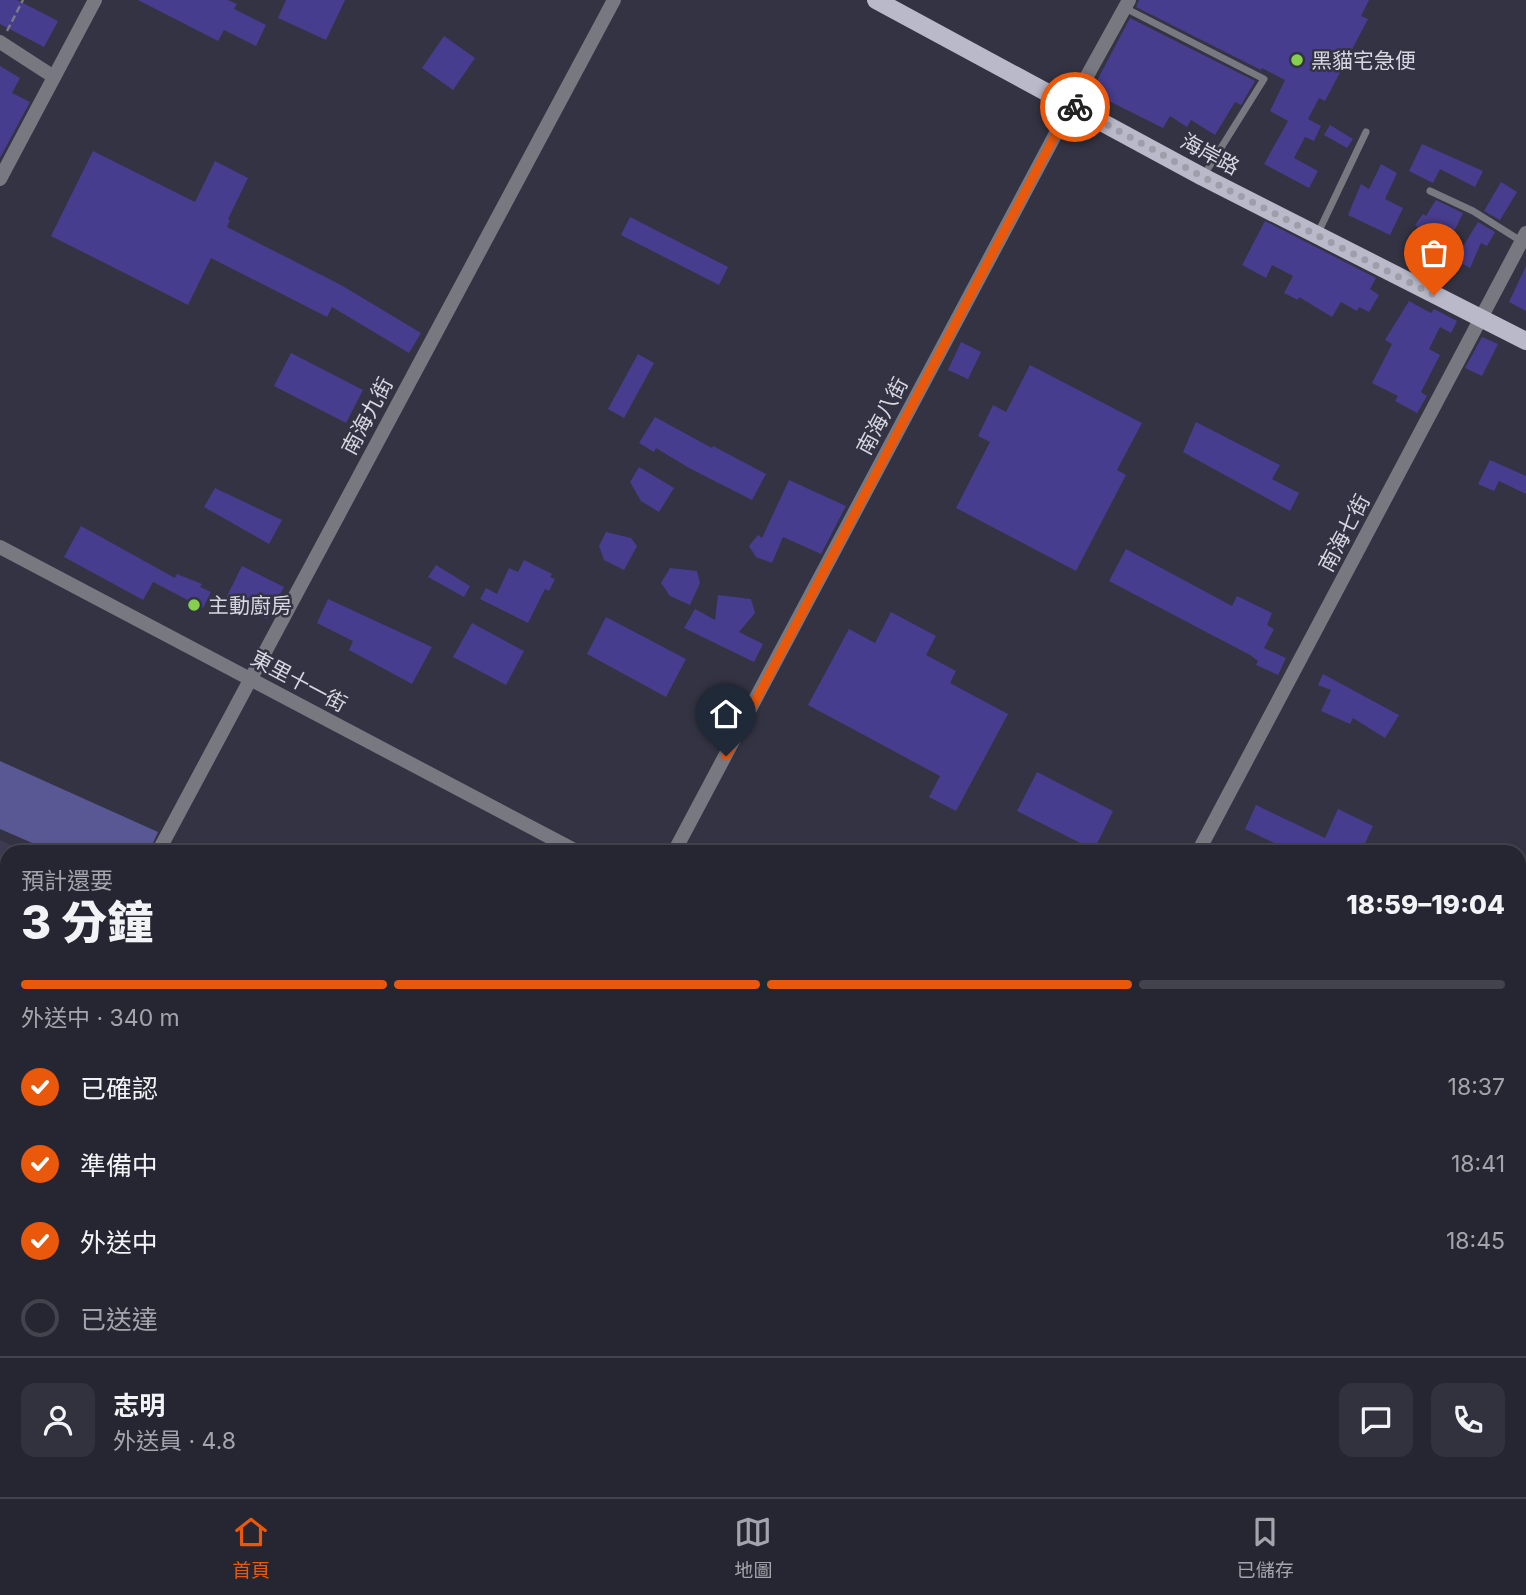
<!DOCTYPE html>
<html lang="zh-TW">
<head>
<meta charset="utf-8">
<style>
	:root { --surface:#262632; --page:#32323e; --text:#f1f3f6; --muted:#a4a5ac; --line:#42434d; --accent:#ea580c }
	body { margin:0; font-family:Inter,"Noto Sans TC",sans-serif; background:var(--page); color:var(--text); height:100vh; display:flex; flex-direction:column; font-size:26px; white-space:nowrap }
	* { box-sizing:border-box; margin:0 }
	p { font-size:23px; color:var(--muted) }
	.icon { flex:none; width:38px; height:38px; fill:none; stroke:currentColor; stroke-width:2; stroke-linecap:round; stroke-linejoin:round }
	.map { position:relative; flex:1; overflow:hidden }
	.drawer { position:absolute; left:0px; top:845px; width:1526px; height:653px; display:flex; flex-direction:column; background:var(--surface); border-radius:21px 21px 0 0; box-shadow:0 4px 10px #0003,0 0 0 2px var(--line) }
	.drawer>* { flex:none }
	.pin { position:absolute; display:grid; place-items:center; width:60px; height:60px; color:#fff; margin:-72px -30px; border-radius:50% 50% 50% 0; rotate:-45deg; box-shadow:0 0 7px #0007 }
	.pin .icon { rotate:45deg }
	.courier { position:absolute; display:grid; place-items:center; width:70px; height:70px; margin:-35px; border:5px solid #ea580c; border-radius:50%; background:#fff; color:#222; box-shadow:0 2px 9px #0007 }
	.headline em { font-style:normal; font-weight:800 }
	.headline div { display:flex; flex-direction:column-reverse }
	.headline { display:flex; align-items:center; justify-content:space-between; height:119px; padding:0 21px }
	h1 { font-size:46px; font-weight:800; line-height:52px }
	.bar { display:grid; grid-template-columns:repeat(4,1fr); gap:10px 7px; align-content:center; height:84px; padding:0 21px }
	.bar i { height:9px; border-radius:5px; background:var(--line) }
	.bar .on { background:var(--accent) }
	.bar p { grid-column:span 4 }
	.line { display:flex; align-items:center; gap:18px; padding:0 21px; border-top:2px solid var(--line) }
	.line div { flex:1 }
	.round { display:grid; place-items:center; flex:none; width:74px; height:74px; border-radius:14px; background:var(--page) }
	ol { padding:0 21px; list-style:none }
	li { display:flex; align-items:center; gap:21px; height:77px }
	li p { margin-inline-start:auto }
	li .icon { padding:7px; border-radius:50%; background:var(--accent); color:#fff; stroke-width:4 }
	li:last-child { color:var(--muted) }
	li i { width:38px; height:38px; border:4px solid var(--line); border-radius:50% }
	.dock { display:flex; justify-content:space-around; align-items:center; height:98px; border-top:2px solid var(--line); background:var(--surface); font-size:19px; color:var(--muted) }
	.dock a { display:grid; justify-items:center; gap:4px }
	.dock .on { color:var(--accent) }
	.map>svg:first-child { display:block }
	.built { fill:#3c3c52 }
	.green { fill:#595794 }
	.building { fill:#463d8e }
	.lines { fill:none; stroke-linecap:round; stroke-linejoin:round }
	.path { stroke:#797987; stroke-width:2.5; stroke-dasharray:7 3.5; stroke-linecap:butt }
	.service { stroke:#777880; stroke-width:7 }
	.minor { stroke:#777880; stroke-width:14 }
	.primary { stroke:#b9b9ca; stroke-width:18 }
	.done { stroke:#9e9eaa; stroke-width:7; stroke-dasharray:0 12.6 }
	.route { stroke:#ea580c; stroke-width:9 }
	.poi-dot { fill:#85cf4c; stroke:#333343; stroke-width:2.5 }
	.labels { text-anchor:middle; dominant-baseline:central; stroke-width:5; stroke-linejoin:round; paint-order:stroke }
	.poi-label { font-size:21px; fill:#d7d7e1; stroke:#333343; text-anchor:start }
	.street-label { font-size:21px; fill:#d7d7e1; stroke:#333343 }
</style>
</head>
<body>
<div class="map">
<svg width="1526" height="1497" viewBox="0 0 1526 1497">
	<rect width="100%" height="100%" fill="#333343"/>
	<g class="built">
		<path d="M 0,840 L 25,852 L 7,852 L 7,971 L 0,967 Z"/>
		<path d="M 0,1360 L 7,1364 L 7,1439 L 0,1411 Z"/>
	</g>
	<path class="green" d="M 0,761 L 158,832 L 149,852 L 53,852 L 0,829 Z"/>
	<g class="building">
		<path d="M 0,0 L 17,0 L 58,21 L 44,47 L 0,24 Z"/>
		<path d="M 138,0 L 228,0 L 237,4 L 234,9 L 266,25 L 256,46 L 224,30 L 218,41 Z"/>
		<path d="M 286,0 L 345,0 L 326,40 L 278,18 Z"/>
		<path d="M 1139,0 L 1369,0 L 1361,16 L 1368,19 L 1325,101 L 1319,98 L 1308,119 L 1321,126 L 1314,141 L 1305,137 L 1294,158 L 1318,171 L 1309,188 L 1264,164 L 1288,121 L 1270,111 L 1285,80 L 1262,68 L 1261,70 L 1136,7 Z"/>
		<path d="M 1130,18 L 1255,81 L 1241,105 L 1235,102 L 1215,135 L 1191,120 L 1187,127 L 1170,116 L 1163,128 L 1091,92 Z"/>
		<path d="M 444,36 L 475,58 L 453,90 L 422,68 Z"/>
		<path d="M 0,66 L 20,78 L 12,93 L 30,102 L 0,158 Z"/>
		<path d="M 1330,125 L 1353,139 L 1347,148 L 1324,135 Z"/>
		<path d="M 1422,144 L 1483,171 L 1475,187 L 1440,169 L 1433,183 L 1409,171 Z"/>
		<path d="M 93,151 L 195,202 L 215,161 L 248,178 L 228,219 L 230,220 L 227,227 L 341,285 L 421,333 L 409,353 L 332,307 L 327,317 L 211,258 L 188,305 L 51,236 Z"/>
		<path d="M 1381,164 L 1397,173 L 1385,199 L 1403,208 L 1390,235 L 1348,215 L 1361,184 L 1369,189 Z"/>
		<path d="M 1501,182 L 1517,192 L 1500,220 L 1484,211 Z"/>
		<path d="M 1436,200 L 1463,213 L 1451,238 L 1464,245 L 1478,222 L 1495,232 L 1487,246 L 1481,243 L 1470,268 L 1435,249 L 1438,244 L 1415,225 L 1423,214 L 1426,216 Z"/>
		<path d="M 630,217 L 728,267 L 719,285 L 621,235 Z"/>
		<path d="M 1265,221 L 1376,278 L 1370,289 L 1379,295 L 1369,312 L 1359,307 L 1357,311 L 1341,302 L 1332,317 L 1299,297 L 1298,300 L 1284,293 L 1293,276 L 1272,265 L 1266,278 L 1242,265 Z"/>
		<path d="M 1526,266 L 1526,311 L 1509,302 Z"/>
		<path d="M 1409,301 L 1431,313 L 1434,309 L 1457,321 L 1451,333 L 1440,327 L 1429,349 L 1440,355 L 1421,392 L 1427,396 L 1417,413 L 1395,401 L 1398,396 L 1372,383 L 1392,344 L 1385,340 Z"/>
		<path d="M 1482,337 L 1498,344 L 1482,376 L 1465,368 Z"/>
		<path d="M 961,342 L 981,352 L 968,379 L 948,370 Z"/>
		<path d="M 291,353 L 363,390 L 346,423 L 274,386 Z"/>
		<path d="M 638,354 L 654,363 L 624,418 L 608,409 Z"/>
		<path d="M 1030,365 L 1142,423 L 1117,470 L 1126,475 L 1076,571 L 956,508 L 990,442 L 978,436 L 993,405 L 1006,412 Z"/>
		<path d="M 655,417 L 712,448 L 713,446 L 766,474 L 752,500 L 689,468 L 656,448 L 654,452 L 639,443 Z"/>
		<path d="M 1196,422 L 1280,465 L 1272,479 L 1299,493 L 1290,511 L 1183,452 Z"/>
		<path d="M 1490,460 L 1526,476 L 1526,494 L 1499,481 L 1494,491 L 1478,484 Z"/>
		<path d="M 639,467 L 674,488 L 659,512 L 641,501 L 630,482 Z"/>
		<path d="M 789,480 L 846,506 L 821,554 L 783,537 L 772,563 L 756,557 L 749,546 L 758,535 L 762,538 Z"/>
		<path d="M 215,488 L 282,520 L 269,544 L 204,507 Z"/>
		<path d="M 81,526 L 175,578 L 177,574 L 202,584 L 200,587 L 211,592 L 203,608 L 153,582 L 143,600 L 64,557 Z"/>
		<path d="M 606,532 L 631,538 L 637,546 L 624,570 L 604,560 L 599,546 Z"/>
		<path d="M 1126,549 L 1232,606 L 1237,596 L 1272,613 L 1267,625 L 1274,629 L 1264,648 L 1286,658 L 1278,675 L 1256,665 L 1258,661 L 1250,655 L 1109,581 Z"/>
		<path d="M 524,560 L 552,574 L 550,577 L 555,579 L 549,591 L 545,589 L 528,623 L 480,599 L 486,588 L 497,594 L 509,568 L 518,572 Z"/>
		<path d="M 436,565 L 470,586 L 464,597 L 428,577 Z"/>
		<path d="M 242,566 L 284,587 L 267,619 L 226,598 Z"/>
		<path d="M 670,568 L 697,571 L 700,583 L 690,605 L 670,596 L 661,583 Z"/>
		<path d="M 718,595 L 751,599 L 755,613 L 739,632 L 763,644 L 754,662 L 684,628 L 695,609 L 715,620 Z"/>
		<path d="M 328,599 L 432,647 L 412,684 L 349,650 L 353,641 L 317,623 Z"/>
		<path d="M 891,612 L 936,636 L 926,655 L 956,671 L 950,683 L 1008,714 L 956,811 L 929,797 L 940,776 L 808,705 L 849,629 L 875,643 Z"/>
		<path d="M 606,617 L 686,659 L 666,697 L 587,654 Z"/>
		<path d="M 472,623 L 524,651 L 506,685 L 453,657 Z"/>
		<path d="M 1323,674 L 1399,715 L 1385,738 L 1353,718 L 1350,724 L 1321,711 L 1331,690 L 1318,685 Z"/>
		<path d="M 1037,772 L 1113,811 L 1094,850 L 1017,811 Z"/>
		<path d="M 1256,805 L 1325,838 L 1338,809 L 1373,826 L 1361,852 L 1293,852 L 1245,829 Z"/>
	</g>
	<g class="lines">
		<path class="path" d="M 7,31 L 23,0"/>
		<g class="service">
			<path d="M 1125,8 L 1264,79 L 1204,175"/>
			<path d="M 1430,191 L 1473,211 L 1521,241"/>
			<path d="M 1317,235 L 1366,132"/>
		</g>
		<g class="minor">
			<path d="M 0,42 L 54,77"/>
			<path d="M 0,179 L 95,0"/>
			<path d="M 0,547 L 578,852"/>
			<path d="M 158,852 L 614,0"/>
			<path d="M 674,852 L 1071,105 L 1129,0"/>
			<path d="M 1198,852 L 1526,233"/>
			<path d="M 0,1152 L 7,1138"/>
			<path d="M 1519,1214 L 1526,1201"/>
			<path d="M 1519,1342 L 1526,1346"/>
			<path d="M 334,1497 L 337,1491"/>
			<path d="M 858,1497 L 862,1491"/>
			<path d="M 1370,1497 L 1373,1491"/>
		</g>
		<path class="primary" d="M 876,0 L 1203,177 L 1526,341"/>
	</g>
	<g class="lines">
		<path class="done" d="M 1075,107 L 1203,177 L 1434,295"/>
		<path class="route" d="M 726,756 L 1071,105 L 1075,107"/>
	</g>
	<g class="poi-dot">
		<circle cx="1297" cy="60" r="7"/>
		<circle cx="194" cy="605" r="7"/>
	</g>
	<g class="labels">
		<g class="poi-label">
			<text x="1311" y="60">黑貓宅急便</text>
			<text x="208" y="605">主動廚房</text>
		</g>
		<g class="street-label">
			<text transform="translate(1210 154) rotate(28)">海岸路</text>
			<text transform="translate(367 416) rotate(-62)">南海九街</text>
			<text transform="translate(882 416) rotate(-62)">南海八街</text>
			<text transform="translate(1344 533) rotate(-62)">南海七街</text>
			<text transform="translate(299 681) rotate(28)">東里十一街</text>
		</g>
	</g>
</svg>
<div class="pin" style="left:1434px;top:295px;background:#ea580c"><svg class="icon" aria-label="bag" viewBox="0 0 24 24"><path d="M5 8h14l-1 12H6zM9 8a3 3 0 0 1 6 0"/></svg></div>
<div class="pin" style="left:726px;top:756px;background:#1f2937"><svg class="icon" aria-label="home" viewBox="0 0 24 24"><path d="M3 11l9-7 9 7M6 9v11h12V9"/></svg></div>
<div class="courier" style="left:1075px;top:107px"><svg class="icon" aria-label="bike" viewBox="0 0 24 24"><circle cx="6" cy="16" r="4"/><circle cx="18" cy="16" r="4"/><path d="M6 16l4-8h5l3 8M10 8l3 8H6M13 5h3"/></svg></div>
<section class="drawer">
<div class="headline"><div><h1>3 分鐘</h1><p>預計還要</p></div><em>18:59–19:04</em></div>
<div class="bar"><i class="on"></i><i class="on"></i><i class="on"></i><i></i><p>外送中 · 340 m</p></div>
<ol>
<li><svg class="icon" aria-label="check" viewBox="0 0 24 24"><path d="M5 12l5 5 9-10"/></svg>已確認<p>18:37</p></li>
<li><svg class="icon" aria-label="check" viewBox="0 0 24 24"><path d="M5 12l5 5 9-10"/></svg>準備中<p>18:41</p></li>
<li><svg class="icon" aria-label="check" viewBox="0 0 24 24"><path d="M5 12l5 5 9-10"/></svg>外送中<p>18:45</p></li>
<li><i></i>已送達</li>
</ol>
<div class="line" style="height:126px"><a class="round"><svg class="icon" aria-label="person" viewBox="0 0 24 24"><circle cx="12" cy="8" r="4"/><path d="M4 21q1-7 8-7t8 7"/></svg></a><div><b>志明</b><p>外送員 · 4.8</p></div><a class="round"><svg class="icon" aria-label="chat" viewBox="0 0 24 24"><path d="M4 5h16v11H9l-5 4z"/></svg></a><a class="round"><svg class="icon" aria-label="phone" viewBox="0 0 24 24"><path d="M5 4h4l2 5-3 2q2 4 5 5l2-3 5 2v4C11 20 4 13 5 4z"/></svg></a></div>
</section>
</div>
<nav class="dock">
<a class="on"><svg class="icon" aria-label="home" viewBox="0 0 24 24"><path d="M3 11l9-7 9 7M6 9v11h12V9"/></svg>首頁</a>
<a><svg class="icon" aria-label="map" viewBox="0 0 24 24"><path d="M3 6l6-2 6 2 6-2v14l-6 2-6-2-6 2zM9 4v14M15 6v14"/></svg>地圖</a>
<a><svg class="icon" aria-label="saved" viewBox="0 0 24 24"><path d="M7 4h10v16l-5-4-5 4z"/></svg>已儲存</a>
</nav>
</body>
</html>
